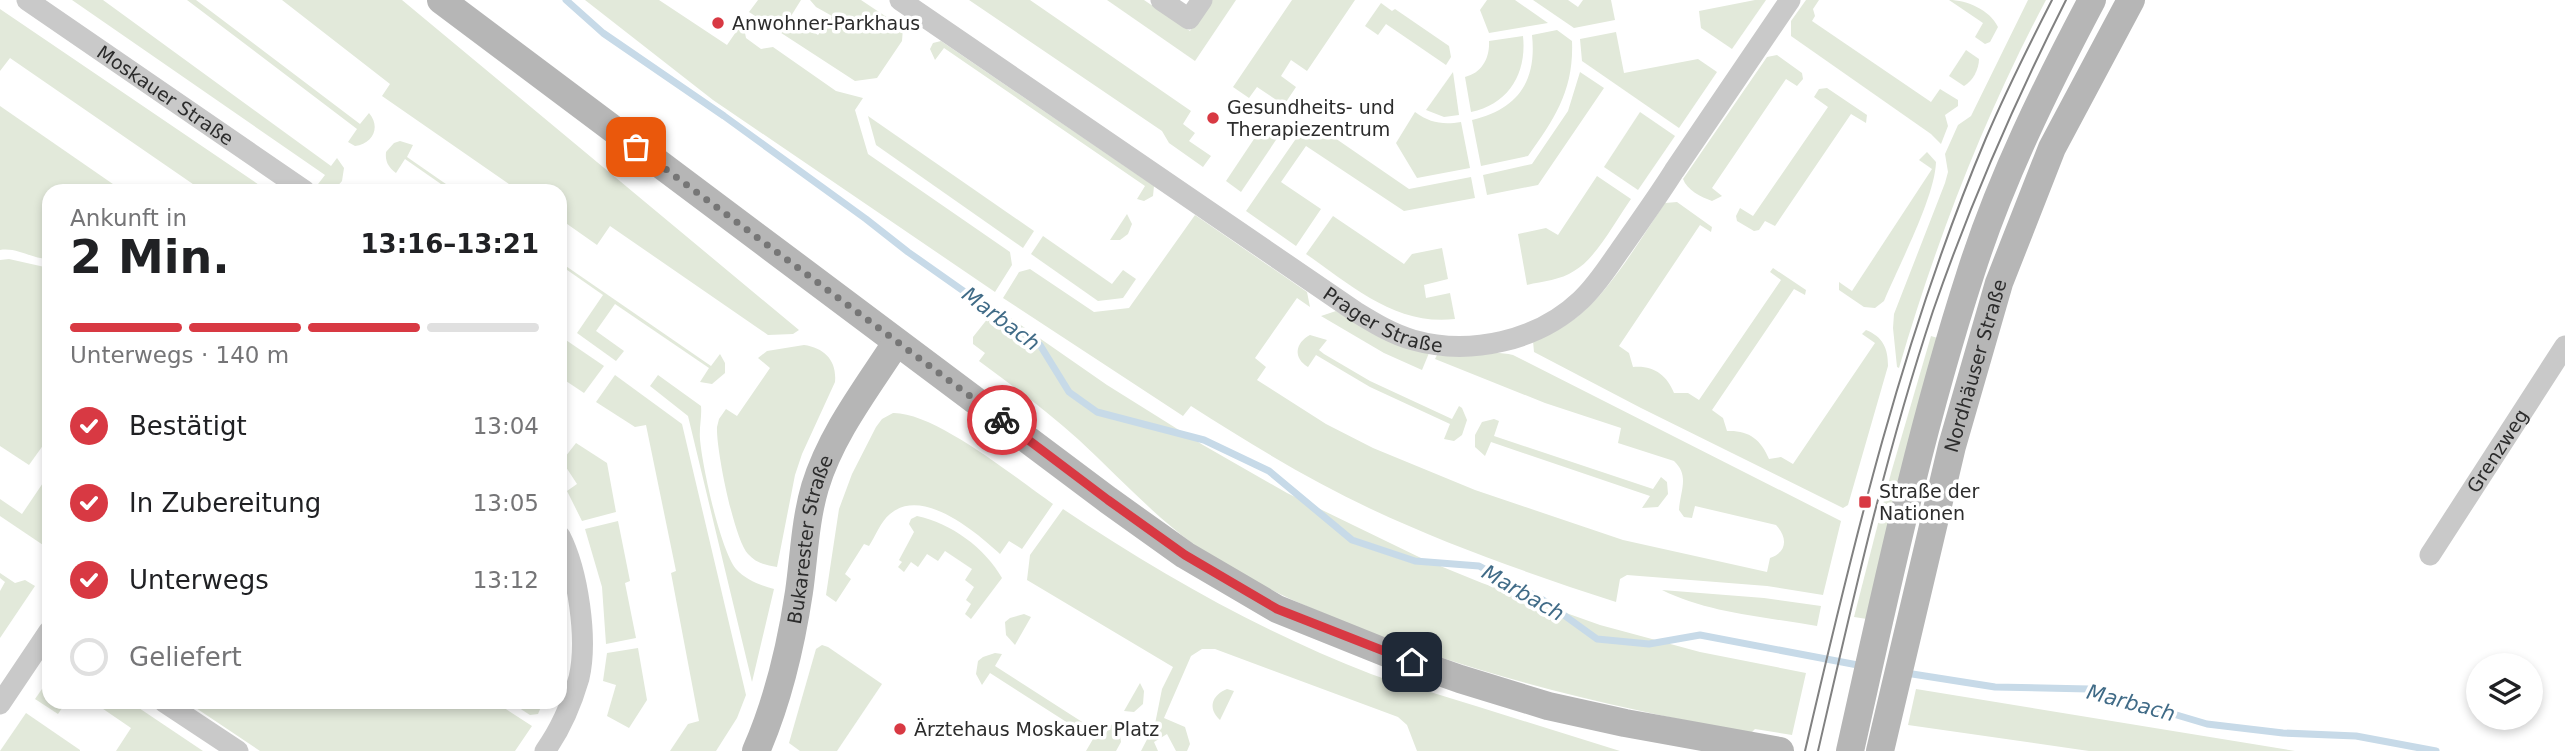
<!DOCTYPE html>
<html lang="de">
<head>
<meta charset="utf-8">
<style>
	:root { --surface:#fff; --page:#f2f2f2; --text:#202124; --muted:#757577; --line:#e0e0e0; --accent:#d83943 }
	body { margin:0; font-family:"DejaVu Sans",sans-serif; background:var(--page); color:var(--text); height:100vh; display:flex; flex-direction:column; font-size:26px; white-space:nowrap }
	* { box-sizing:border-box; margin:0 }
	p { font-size:23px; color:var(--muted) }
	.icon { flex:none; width:38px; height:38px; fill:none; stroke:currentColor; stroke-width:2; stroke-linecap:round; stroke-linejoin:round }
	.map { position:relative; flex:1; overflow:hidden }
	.panel { position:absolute; left:42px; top:184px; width:525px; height:525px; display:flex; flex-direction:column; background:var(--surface); border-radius:21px; box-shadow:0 4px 10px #0003 }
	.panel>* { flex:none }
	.fabs { position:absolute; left:2466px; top:653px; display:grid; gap:14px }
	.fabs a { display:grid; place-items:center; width:77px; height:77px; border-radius:50%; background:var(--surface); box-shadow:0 4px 10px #0003; font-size:35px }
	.pin { position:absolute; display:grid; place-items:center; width:60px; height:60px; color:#fff; margin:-30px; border-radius:14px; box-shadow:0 4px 10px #0006 }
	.courier { position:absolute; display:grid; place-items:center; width:70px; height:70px; margin:-35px; border:5px solid #d83943; border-radius:50%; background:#fff; color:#222; box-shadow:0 2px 9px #0007 }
	.head em { font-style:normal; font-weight:700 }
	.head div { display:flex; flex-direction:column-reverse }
	.head { display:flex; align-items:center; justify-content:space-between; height:119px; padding:0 28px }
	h1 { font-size:46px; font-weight:700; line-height:52px }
	.bar { display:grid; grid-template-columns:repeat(4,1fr); gap:10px 7px; align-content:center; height:84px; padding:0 28px }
	.bar i { height:9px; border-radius:5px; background:var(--line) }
	.bar .selected { background:var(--accent) }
	.bar p { grid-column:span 4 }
	ol { padding:0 28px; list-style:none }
	li { display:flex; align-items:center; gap:21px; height:77px }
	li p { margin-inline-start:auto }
	li .icon { padding:7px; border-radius:50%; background:var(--accent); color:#fff; stroke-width:4 }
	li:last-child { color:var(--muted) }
	li i { width:38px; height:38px; border:4px solid var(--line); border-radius:50% }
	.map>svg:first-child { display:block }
	.green { fill:#e2e9da }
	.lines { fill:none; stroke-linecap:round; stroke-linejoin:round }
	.stream { stroke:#c7dae8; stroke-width:7 }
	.street { stroke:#c9c9c9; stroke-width:21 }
	.secondary { stroke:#b6b6b6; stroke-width:28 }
	.tram { stroke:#818181; stroke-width:2 }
	.done { stroke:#767676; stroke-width:7; stroke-dasharray:0 12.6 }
	.route { stroke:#d83943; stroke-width:9 }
	.poi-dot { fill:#d83943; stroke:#fff; stroke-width:2.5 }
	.labels { text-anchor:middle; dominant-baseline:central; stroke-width:7; stroke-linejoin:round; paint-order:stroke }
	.poi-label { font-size:19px; fill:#2c2c2c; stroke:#fff; text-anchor:start }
	.street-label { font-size:19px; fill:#2c2c2c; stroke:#fff }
	.water-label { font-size:21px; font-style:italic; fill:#406b87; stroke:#fff }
</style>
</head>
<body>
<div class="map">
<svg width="2565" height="751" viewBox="0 0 2565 751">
	<rect width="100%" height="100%" fill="#fff"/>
	<g class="green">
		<path d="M 72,0 L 103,0 L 331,166 L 337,158 L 344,168 L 342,181 C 336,189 325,193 315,188 L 325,175 Z"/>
		<path d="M 187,0 L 196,0 L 360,124 L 369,113 C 381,127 373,144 355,146 L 348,142 L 357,129 Z"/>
		<path d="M 282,0 L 402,0 L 799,330 L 793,334 L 768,335 L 610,226 L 597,245 L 560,219 L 560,191 L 519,191 L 382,96 L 390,84 Z"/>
		<path d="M 585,0 L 659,0 L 727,45 L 740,26 L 744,28 L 746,38 L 761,49 L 773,47 L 836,91 L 863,98 L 855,110 L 868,154 L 1010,252 L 1012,265 L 995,292 L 713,100 Z"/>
		<path d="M 758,0 L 801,0 L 791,16 L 818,35 L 832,16 L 816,7 L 810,0 L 861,0 L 903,28 L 902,41 L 877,78 L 855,81 L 749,12 Z"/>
		<path d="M 969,0 L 1030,0 L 1191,111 L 1183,124 L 1195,133 L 1189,141 L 1211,156 L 1203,167 L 1169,143 L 1162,131 Z"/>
		<path d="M 1107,0 L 1144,0 L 1190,31 L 1211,0 L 1236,0 L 1195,61 Z"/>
		<path d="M 1292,0 L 1355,0 L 1307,71 L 1291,60 L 1281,76 L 1296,87 L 1284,105 L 1257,87 L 1249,98 L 1233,87 Z"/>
		<path d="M 1487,0 L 1515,0 L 1548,23 L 1489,33 L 1480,10 Z"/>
		<path d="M 1533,0 L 1568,0 L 1578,7 L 1583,0 L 1611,0 L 1615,20 L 1574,28 Z"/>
		<path d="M 1755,0 L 1766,0 L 1732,49 L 1701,28 L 1699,11 Z"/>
		<path d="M 1806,0 L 1819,0 L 1813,9 L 1815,16 L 1812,21 L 1931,102 L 1940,89 L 1958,100 L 1958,106 L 1945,115 L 1948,126 L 1941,144 L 1931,134 L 1791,36 L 1791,21 Z"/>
		<path d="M 1949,0 C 1967,0 1990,10 1998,27 L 1990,42 L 1985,44 L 1975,37 L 1983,23 Z"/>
		<path d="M 2028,0 L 2046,0 C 1984,117 1936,241 1899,368 L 1897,367 L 1893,328 L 1894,314 L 1945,183 L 1948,172 L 1945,154 L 1958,125 L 1971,116 Z"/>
		<path d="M 1381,3 L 1392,11 L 1395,9 L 1449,46 L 1451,57 L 1446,65 L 1386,24 L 1378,35 L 1365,26 Z"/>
		<path d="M 0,9 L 268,191 L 203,191 L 10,58 L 0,71 Z"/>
		<path d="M 1557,30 L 1572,41 C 1574,90 1555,118 1528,156 L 1481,166 L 1472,120 C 1518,109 1537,81 1532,35 Z"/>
		<path d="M 1616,32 L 1624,73 L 1698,59 L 1717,72 L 1679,128 L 1582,61 L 1580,39 Z"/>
		<path d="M 1523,36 C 1527,73 1509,104 1471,112 L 1465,77 C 1482,73 1490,58 1489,41 Z"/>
		<path d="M 941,41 L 1154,186 L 1153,196 L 1144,201 L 1137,199 L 1145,186 L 944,48 L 935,60 L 930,49 L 933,43 Z"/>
		<path d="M 1966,50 L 1979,59 C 1979,69 1973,81 1964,86 L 1949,76 Z"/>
		<path d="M 1777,55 L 1802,73 L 1803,79 L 1797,86 L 1786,79 L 1712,188 L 1722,196 L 1712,201 C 1701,197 1687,190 1683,179 L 1767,57 Z"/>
		<path d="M 1453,72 L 1459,115 L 1444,117 L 1426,110 Z"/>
		<path d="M 1580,72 L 1604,88 L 1538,185 L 1487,195 L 1483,175 L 1532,164 L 1568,111 Z"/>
		<path d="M 1827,88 L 1867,115 L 1866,123 L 1851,114 L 1775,226 L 1765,221 L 1759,230 L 1754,231 L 1737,221 L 1736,216 L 1740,208 L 1753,216 L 1828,107 L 1814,97 L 1819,89 Z"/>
		<path d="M 0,106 L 123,191 L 49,191 L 49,259 C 32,259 17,247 0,250 Z"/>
		<path d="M 1415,112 C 1430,123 1443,125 1461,122 L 1470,168 L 1417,178 L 1396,143 Z"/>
		<path d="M 1640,112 L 1675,136 L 1638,190 L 1604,167 Z"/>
		<path d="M 868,116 L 1034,231 L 1023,248 L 876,145 Z"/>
		<path d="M 1264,124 L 1280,134 L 1241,192 L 1226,181 Z"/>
		<path d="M 1316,125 L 1409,189 L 1471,177 L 1475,198 L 1404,211 L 1306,146 L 1281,182 L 1321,209 L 1296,246 L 1246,211 L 1304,127 Z"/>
		<path d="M 400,141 L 413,145 L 407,157 L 456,191 L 451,191 L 405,159 L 396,173 C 388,167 385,161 386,152 L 394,143 Z"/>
		<path d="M 1927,152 L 1936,162 C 1935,197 1899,265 1884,301 L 1875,308 L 1864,307 L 1839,290 L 1839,282 L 1852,291 L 1932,169 L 1919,160 Z"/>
		<path d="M 1597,176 L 1631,199 C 1616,220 1596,259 1574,271 C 1561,280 1543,281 1527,285 L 1518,234 L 1546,228 L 1558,235 Z"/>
		<path d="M 1677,202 L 1712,227 L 1711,232 L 1700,225 L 1619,346 L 1629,353 L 1633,367 C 1653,365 1667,375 1674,393 L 1688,393 L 1699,400 L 1781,280 L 1770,272 L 1773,268 L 1806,290 L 1805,295 L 1794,289 L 1712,410 L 1723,418 L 1727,431 C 1748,430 1761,439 1769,459 L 1781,457 L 1793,464 L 1875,343 L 1862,334 L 1866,330 C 1883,337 1888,348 1888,366 L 1848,505 L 1843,508 L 1641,408 L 1534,352 L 1533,341 C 1552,333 1569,325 1584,311 C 1613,286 1643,235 1665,203 Z"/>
		<path d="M 1127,214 L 1132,224 L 1128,234 L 1120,240 L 1110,240 Z"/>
		<path d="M 1195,215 L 1307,292 L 1310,307 L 1297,298 L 1255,358 L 1266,367 L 1257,380 L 1326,424 L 1373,448 L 1475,490 L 1623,540 L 1767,572 L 1770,558 C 1787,552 1788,538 1776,525 L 1695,506 L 1692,518 L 1684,517 L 1679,510 C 1680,491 1690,476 1674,461 L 1618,443 L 1621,428 L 1545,403 L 1435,359 L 1437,355 C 1462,359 1488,349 1513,355 L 1841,521 L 1823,595 L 1767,586 L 1627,575 L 1620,579 L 1616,602 C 1533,575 1450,546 1371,509 C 1309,480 1249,443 1191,406 L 1183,416 L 1003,298 L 1019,272 L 1030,269 L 1094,312 L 1129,308 Z"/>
		<path d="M 1333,216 L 1404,264 L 1412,254 L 1442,248 L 1448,279 L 1424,285 L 1426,298 L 1450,293 L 1455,319 C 1396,326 1352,286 1306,254 Z"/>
		<path d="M 1043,236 L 1112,284 L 1123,270 L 1136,279 L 1123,298 L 1098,301 L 1031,254 Z"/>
		<path d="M 9,259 L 49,268 L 49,437 L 29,465 L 0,446 L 0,260 Z"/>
		<path d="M 560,262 L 711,366 L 720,354 L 725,363 L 725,373 L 712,384 L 700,382 L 709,368 L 615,304 L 596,331 L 624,351 L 616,361 L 577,333 L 603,295 L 560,265 Z"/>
		<path d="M 996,308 L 1107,385 L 1203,445 L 1287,493 L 1423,559 L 1482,583 L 1600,625 L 1700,652 L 1806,673 L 1792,735 L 1755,729 L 1751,733 C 1616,708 1485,678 1357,627 C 1300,604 1243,580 1192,543 C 1151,513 1116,474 1079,440 C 1047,411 1013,386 979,361 L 985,353 L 973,344 L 973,337 Z"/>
		<path d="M 1336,311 L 1365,329 L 1429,353 L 1422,370 L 1384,353 L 1321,316 Z"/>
		<path d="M 1310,335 L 1327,340 L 1319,350 L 1324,354 L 1370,381 L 1452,419 L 1459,406 L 1462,408 L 1467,420 L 1462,435 L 1454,441 L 1444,439 L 1450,424 L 1370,387 L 1316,355 L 1308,367 C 1293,358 1295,343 1310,335 Z"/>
		<path d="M 560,336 L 604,366 L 584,393 L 560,377 Z"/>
		<path d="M 1931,336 L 1941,339 L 1867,619 L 1854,617 L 1891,473 Z"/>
		<path d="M 804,345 C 825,348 837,361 835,382 L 802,454 L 795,475 L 777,567 C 765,565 756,563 748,554 C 734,539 716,449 717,427 L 719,419 L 726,409 L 737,416 L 770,368 L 758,358 L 767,351 Z"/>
		<path d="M 615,375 L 682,424 L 746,695 L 737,718 L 716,751 L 670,751 L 688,724 L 699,721 L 671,573 L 676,571 L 646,425 L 635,427 L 596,402 Z"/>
		<path d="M 658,375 L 701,406 C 702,417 699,428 700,439 C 702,465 720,549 736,569 C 746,580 760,585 774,589 L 752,682 L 688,416 L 650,386 Z"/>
		<path d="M 893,413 C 935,412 1017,479 1053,504 L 1022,549 L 1009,541 L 1000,554 C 977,533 923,486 890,514 C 881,521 875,537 869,546 L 864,544 L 845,574 L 851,579 L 836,602 L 826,595 L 839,509 L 852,474 L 876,427 L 882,419 Z"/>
		<path d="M 1494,419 L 1499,421 L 1494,436 L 1653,489 L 1661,477 L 1667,482 L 1668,494 L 1658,507 L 1642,508 L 1650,496 L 1491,442 L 1485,456 L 1475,447 L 1475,435 L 1482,422 Z"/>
		<path d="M 576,443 L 607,463 L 616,512 L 582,521 L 567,491 L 577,484 L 562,461 Z"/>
		<path d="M 47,477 L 49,478 L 49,549 L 0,516 L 0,499 L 22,514 Z"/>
		<path d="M 1063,509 C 1160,574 1262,632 1371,674 C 1390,681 1408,686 1427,691 C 1492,711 1556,731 1620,751 L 1417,751 L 1407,725 L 1398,717 L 1215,649 L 1202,649 L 1191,656 L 1164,718 L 1185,727 L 1190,744 L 1187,751 L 1176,751 L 1167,734 L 1154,742 L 1158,751 L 1141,751 L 1155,724 L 1162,689 L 1173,667 L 1027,580 L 1030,555 Z"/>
		<path d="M 917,516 C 951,523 985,548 1002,578 L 971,619 L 965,614 L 971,604 L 966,600 L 974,587 L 965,580 L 972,569 L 945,551 L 938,561 L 927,554 L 918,567 L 911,562 L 904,572 L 898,567 L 902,562 L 899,560 L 914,532 L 909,524 L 911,519 Z"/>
		<path d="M 618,521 L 630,581 L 625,583 L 636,638 L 606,644 L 602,587 L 585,529 Z"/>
		<path d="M 0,573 L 15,583 L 25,580 L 35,586 L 0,638 L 0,591 L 5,582 L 0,578 Z"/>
		<path d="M 1662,590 L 1764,598 L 1821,606 L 1817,626 C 1766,617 1708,613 1662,590 Z"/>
		<path d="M 1024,614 L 1031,617 L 1015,645 L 1006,635 L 1005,622 L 1010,618 Z"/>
		<path d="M 822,645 L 828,647 L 882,684 L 837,751 L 800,751 L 789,743 L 816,649 Z"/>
		<path d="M 638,648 L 647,700 L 629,728 L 607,716 L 616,685 L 603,681 L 607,653 Z"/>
		<path d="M 995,653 L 1002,654 L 995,666 L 1104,736 L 1112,724 L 1119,728 L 1121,742 L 1116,751 L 1086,751 L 1093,739 L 990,673 L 982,685 L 976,674 L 978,661 L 983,657 Z"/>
		<path d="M 49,679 L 49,702 L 66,702 L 58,714 L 35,699 Z"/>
		<path d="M 1140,683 L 1144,691 L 1143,704 L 1134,712 L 1124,711 Z"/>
		<path d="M 1227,689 L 1234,691 L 1220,720 C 1207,708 1212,695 1227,689 Z"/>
		<path d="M 1916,689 L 2295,751 L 2089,751 L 1908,725 Z"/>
		<path d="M 93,702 L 130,702 L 203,751 L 116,751 L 131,728 Z"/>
		<path d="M 187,702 L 360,702 L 365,705 L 378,702 L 495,702 L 532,726 L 515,751 L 260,751 Z"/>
		<path d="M 510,702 L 543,702 L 538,714 L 530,715 Z"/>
		<path d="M 26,713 L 80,750 L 80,751 L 0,751 Z"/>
	</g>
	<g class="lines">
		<g class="stream">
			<path d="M 566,0 L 603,33 L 724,116 L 866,219 L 908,252 L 1040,345 L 1069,392 L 1097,412 L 1204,440 L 1269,471 L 1352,540 L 1415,561 L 1479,566 L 1543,600 L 1597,639 L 1649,644 L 1700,635 L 1863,666"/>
			<path d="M 1906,673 L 1995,687 L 2089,689 L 2207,724 L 2283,733 L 2356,736 L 2436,751"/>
		</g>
		<g class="street">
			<path id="s1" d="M 27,0 L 305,191"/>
			<path id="s2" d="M 900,0 L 1356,312 C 1374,323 1392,334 1413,340 C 1470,356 1538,341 1581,300 C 1597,285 1608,267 1620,250 C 1638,224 1657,198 1674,171 C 1713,114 1751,57 1790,0"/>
			<path d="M 1161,0 L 1189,19 L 1202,0"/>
			<path id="s3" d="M 2430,555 L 2565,346"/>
			<path d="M 164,702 L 238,751"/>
			<path d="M 0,704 L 49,631"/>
			<path d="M 545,751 C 560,730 572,702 579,678 C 588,639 578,571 560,536"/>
		</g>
		<g class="secondary">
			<path d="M 441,0 L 1108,500 L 1185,555 L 1277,609 L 1389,654 L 1460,679 L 1548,706 L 1625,723 L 1780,751"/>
			<path id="s4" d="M 756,751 C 778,701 791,645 799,592 C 804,557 805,521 815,487 C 831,434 867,388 896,343"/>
			<path d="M 1850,751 C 1886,590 1920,429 1971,272 C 2001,178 2046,87 2092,0"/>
			<path id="s5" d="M 1880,751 L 1952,446 L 1999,283 L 2052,148 L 2131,0"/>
		</g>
		<g class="tram">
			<path d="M 1805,751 C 1853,544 1903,335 1986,138 C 2006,91 2029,45 2052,0"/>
			<path d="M 1818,751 C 1852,604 1885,455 1933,311 C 1970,204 2015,101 2066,0"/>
		</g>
	</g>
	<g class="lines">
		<path class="done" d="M 636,147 L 1002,420"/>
		<path class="route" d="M 1002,420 L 1108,500 L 1185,555 L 1277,609 L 1412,662"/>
	</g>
	<g class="poi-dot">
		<circle cx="718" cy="23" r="7"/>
		<circle cx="1213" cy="118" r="7"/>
		<rect x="1858" y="495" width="14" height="14" rx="3.5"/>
		<circle cx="900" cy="729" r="7"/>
	</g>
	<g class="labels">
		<g class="poi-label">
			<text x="732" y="23">Anwohner-Parkhaus</text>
			<text x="1227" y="107">Gesundheits- und<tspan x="1227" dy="22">Therapiezentrum</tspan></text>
			<text x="1879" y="491">Straße der<tspan x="1879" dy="22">Nationen</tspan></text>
			<text x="914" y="729">Ärztehaus Moskauer Platz</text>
		</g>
		<g class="street-label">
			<text stroke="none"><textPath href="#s1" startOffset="168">Moskauer Straße</textPath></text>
			<text stroke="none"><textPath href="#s2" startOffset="581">Prager Straße</textPath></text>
			<text stroke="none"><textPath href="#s5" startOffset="397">Nordhäuser Straße</textPath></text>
			<text stroke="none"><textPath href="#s3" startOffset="124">Grenzweg</textPath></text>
			<text stroke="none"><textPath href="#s4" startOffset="219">Bukarester Straße</textPath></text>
		</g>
		<g class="water-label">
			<text transform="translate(1001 319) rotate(37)">Marbach</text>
			<text transform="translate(1523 593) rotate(30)">Marbach</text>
			<text transform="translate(2131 703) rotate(15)">Marbach</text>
		</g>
	</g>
</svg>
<div class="fabs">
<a><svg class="icon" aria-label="layers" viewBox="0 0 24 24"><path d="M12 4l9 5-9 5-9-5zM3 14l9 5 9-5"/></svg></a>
</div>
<div class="pin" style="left:636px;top:147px;background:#ea580c"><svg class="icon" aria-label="bag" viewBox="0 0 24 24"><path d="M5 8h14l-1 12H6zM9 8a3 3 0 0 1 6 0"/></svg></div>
<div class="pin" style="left:1412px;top:662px;background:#1f2937"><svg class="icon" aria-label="home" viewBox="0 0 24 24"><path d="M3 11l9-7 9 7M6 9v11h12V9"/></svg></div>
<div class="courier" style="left:1002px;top:420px"><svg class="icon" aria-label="bike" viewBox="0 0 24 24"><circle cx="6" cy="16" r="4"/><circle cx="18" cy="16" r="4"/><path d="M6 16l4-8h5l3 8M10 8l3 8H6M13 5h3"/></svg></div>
<section class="panel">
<div class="head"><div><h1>2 Min.</h1><p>Ankunft in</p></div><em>13:16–13:21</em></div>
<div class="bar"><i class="selected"></i><i class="selected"></i><i class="selected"></i><i></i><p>Unterwegs · 140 m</p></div>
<ol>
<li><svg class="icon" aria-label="check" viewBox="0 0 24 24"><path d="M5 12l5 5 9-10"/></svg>Bestätigt<p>13:04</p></li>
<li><svg class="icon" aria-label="check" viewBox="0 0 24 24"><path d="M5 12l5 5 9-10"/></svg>In Zubereitung<p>13:05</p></li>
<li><svg class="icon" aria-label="check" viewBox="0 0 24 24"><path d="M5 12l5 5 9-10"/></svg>Unterwegs<p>13:12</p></li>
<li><i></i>Geliefert</li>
</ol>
</section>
</div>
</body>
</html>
